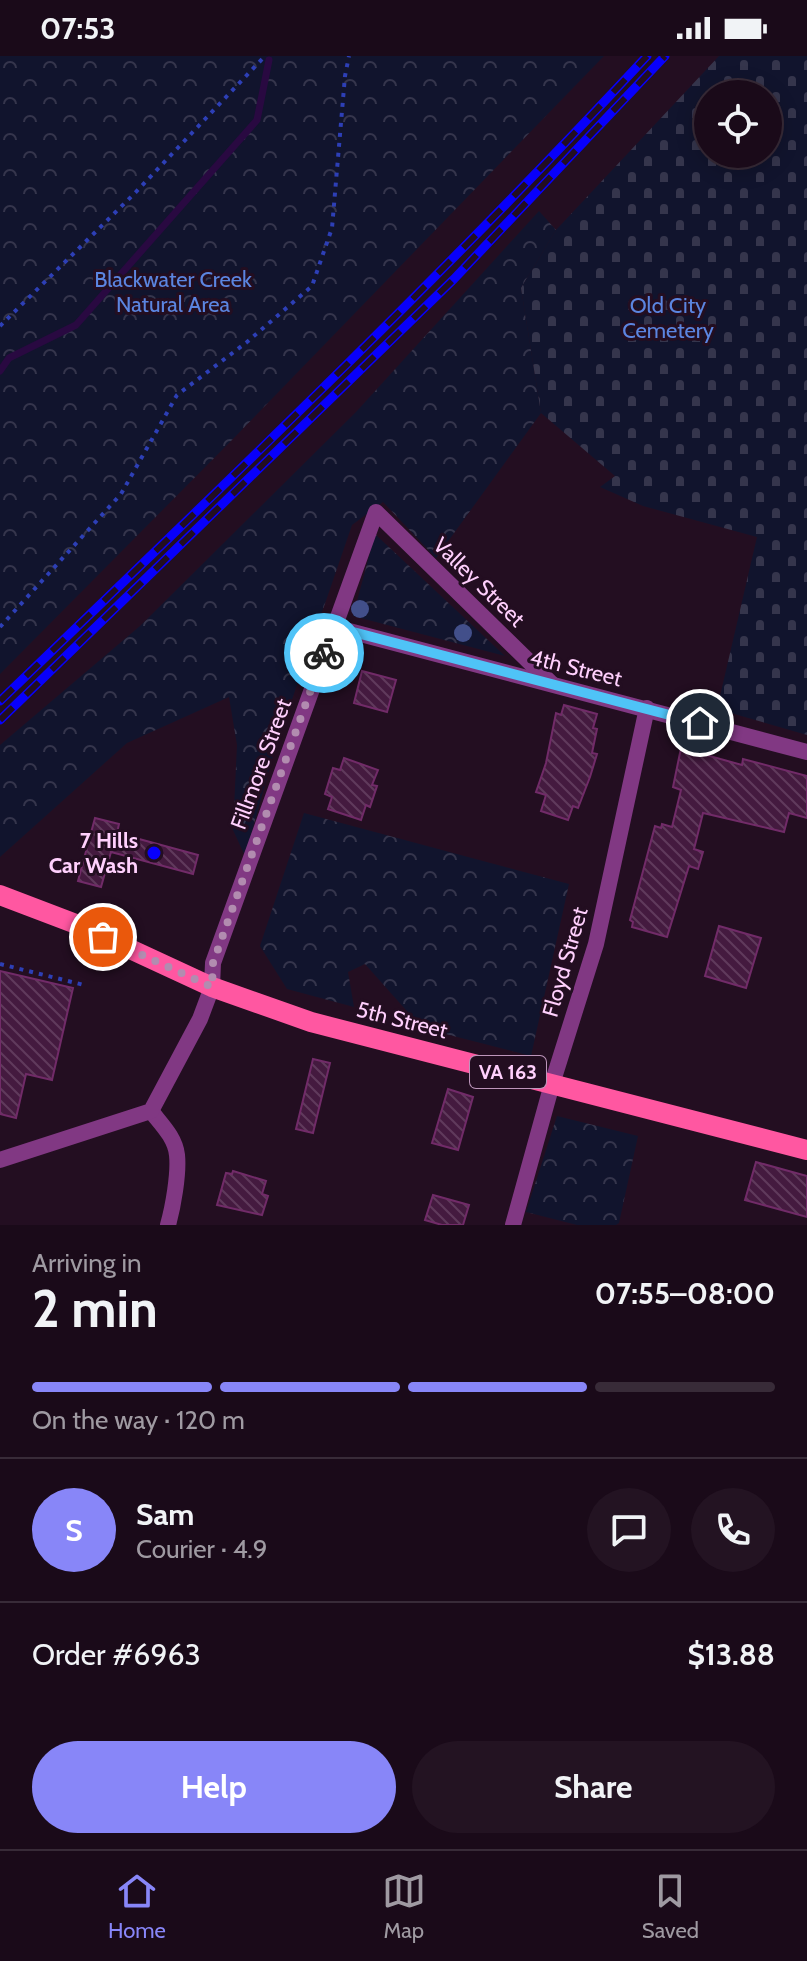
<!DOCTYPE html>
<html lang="en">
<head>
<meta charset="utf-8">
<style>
	:root { --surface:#1a0a19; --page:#231322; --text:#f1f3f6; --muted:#9f9aa2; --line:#382b38; --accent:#8886f8 }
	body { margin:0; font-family:Cabin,sans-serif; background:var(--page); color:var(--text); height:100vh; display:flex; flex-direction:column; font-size:30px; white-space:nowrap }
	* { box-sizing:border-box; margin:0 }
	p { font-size:26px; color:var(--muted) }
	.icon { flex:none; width:44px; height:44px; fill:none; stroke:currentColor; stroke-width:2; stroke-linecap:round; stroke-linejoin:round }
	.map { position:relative; height:1169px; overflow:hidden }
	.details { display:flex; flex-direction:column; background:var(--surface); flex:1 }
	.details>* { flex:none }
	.controls { position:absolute; left:694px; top:24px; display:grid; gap:16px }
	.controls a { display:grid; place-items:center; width:88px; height:88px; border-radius:50%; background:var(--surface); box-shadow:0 4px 20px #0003,0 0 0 2px var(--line); font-size:40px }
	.pin { position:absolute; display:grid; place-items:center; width:68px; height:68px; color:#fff; margin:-34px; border:4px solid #fff; border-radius:50%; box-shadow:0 2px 8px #0007 }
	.courier { position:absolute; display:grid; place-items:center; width:80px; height:80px; margin:-40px; border:6px solid #4fc3f7; border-radius:50%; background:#fff; color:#222; box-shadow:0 2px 10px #0007 }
	.overview em { font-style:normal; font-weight:700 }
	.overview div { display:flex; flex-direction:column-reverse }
	.overview { display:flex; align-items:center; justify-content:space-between; height:136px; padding:0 32px }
	h1 { font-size:52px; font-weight:700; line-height:60px }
	.bar { display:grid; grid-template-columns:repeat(4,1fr); gap:12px 8px; align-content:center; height:96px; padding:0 32px }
	.bar i { height:10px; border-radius:6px; background:var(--line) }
	.bar .selected { background:var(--accent) }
	.bar p { grid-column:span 4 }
	.line { display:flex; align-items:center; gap:20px; padding:0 32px; border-top:2px solid var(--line) }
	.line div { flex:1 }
	.round { display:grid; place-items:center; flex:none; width:84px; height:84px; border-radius:42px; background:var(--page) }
	.action { display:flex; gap:16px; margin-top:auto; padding:16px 32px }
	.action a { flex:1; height:92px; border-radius:48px; background:var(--accent); color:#fff; font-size:32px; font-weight:700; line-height:92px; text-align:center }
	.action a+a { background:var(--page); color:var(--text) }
	.status { display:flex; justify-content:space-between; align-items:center; height:56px; padding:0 40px; background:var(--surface); direction:ltr }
	.status svg { height:22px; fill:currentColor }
	.menu { display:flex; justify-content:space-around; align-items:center; height:112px; border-top:2px solid var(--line); background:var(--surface); font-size:22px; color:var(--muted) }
	.menu a { display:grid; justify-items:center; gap:4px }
	.menu .selected { color:var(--accent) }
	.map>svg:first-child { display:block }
	.forest { fill:url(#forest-crowns) }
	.cemetery { fill:url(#cemetery-stones); fill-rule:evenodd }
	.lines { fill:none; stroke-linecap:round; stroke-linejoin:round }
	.stream { stroke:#290941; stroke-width:7 }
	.building { fill:url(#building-back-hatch); stroke:#712b68; stroke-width:2 }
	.path { stroke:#2d3fb6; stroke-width:4; stroke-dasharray:4 6; stroke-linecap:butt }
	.minor { stroke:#813883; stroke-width:16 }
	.primary { stroke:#ff57a1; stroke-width:20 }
	.rail-casing { stroke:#0800fb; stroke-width:9 }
	.rail { stroke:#230e21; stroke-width:6; stroke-dasharray:18; stroke-linecap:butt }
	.tree { fill:#424f8a }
	.done { stroke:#b28cb0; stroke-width:8; stroke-dasharray:0 14.4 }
	.route { stroke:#4fc3f7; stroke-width:10 }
	.poi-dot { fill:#0800fb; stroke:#230e21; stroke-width:3 }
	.labels { text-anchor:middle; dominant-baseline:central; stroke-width:6; stroke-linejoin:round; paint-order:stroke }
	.shield { fill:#230e21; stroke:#bd96bb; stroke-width:2 }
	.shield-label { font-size:20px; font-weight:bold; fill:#ffd0fd }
	.park-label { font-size:22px; fill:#5b85e0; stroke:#230e21 }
	.street-label { font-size:22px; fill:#ffd0fd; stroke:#230e21 }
	.poi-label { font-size:22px; font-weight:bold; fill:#ffd0fd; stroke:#230e21; text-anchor:end }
</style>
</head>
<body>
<div class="status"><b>07:53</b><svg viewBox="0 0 49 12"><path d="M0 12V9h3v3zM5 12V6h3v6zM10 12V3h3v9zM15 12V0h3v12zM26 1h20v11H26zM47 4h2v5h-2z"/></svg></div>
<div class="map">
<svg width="807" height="1169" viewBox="0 0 807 1169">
	<defs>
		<pattern id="forest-crowns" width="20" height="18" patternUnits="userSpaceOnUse" patternTransform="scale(2)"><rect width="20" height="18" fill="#11142d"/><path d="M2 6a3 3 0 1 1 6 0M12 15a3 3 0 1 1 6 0" fill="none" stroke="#35354c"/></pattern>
		<pattern id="cemetery-stones" width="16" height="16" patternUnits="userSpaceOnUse" patternTransform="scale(2)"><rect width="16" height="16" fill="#11142d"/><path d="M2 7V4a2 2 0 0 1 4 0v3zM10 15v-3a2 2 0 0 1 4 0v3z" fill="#35354c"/></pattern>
		<pattern id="building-back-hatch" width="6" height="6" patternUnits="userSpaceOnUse" patternTransform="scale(2)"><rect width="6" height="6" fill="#441a3f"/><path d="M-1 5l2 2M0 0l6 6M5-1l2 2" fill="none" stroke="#603a5c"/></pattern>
	</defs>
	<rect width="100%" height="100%" fill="#230e21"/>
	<g class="forest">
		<path d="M 0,0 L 604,0 L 233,383 L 0,618 Z"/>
		<path d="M 539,155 L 556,174 L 521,232 L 541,357 L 436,502 L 383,446 L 352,469 L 275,693 L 245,800 L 233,774 L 237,689 L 229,641 L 127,687 L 0,801 L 0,689 L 140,570 L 356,356 Z"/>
		<path d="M 375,478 L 505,600 L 353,560 Z"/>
		<path d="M 304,757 L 569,828 L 531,1000 L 422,972 L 365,908 L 348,916 L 354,951 L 287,933 L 260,890 Z"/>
		<path d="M 557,1060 L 638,1080 L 619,1167 L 616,1169 L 577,1169 L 526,1156 Z"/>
	</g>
	<path class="cemetery" d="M 719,0 L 807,0 L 807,679 L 717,653 L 757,481 L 643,450 L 600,431 L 615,420 L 541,357 L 521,232 L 556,174 ZM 708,38 L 768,38 L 768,98 L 708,98 Z"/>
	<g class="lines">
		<path class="stream" d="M 0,315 L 9,302 L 76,269 L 257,64 L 269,4"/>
	</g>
	<g class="building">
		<path d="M 362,615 L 396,624 L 387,656 L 354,647 Z"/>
		<path d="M 564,649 L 597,658 L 593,672 L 597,673 L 592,697 L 597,698 L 590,721 L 578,752 L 573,750 L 568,764 L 541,755 L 546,739 L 536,736 L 546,707 L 556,657 L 561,659 Z"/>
		<path d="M 681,692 L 742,709 L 743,703 L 807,720 L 807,762 L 789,757 L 784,776 L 703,757 L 694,793 L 703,796 L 698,813 L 689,810 L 667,881 L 632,871 L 633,866 L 630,864 L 655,770 L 661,772 L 662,768 L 672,771 L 681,734 L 673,731 Z"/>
		<path d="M 344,702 L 378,714 L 372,729 L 377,730 L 370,751 L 366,749 L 361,764 L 328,753 L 332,741 L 325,738 L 333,712 L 340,714 Z"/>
		<path d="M 95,762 L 119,768 L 117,777 L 198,799 L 193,818 L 111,796 L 101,831 L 78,825 Z"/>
		<path d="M 719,870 L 761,882 L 746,932 L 705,920 Z"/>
		<path d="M 0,915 L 73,932 L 52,1024 L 26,1018 L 16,1062 L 0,1058 Z"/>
		<path d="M 313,1003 L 330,1007 L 313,1077 L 296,1073 Z"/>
		<path d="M 448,1033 L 473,1041 L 458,1094 L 432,1087 Z"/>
		<path d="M 756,1106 L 807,1120 L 807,1161 L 745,1144 Z"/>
		<path d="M 233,1115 L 266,1125 L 262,1138 L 268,1140 L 262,1159 L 217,1149 L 226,1117 L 232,1118 Z"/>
		<path d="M 433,1139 L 469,1149 L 463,1169 L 442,1169 L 425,1164 Z"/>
	</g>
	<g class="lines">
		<g class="path">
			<path d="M 0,270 L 135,137 L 265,0"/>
			<path d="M 0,571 L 121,438 L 177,339 L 247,286 L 312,230 L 332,172 L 345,20 L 349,0"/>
			<path d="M 0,908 L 84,929"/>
		</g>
		<g class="minor">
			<path d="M 334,571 L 807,696"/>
			<path d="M 151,1055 C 161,1068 175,1081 177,1099 C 179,1118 173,1151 168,1169"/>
			<path d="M 0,1104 L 151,1055 L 200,963 L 212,931 L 213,907 L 376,456 L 552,628"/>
			<path d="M 513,1169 L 552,1028 L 596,888 L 647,652"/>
		</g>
		<path class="primary" d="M 0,839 L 76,868 L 212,931 L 311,966 L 807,1094"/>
		<defs>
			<g id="rail">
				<path d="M 0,645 C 219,434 440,223 647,0"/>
				<path d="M 0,664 L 454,223 L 665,0"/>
			</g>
		</defs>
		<use href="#rail" class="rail-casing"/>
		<use href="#rail" class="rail"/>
	</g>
	<g class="tree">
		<circle cx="360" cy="553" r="9"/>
		<circle cx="463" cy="577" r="9"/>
	</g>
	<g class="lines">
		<path class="done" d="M 103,881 L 212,931 L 213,907 L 324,597"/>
		<path class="route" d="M 324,597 L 334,571 L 700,667"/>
	</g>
	<circle class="poi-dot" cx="154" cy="797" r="8"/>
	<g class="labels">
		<rect class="shield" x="470" y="1000" width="76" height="32" rx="6"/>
		<g class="shield-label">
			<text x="508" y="1016">VA 163</text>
		</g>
		<g class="park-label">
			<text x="173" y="223">Blackwater Creek<tspan x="173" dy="25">Natural Area</tspan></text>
			<text x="668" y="249">Old City<tspan x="668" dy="25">Cemetery</tspan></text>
		</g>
		<g class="street-label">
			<text transform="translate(479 526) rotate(44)">Valley Street</text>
			<text transform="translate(576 612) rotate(14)">4th Street</text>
			<text transform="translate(261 708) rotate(-70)">Fillmore Street</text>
			<text transform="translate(565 906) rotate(-74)">Floyd Street</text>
			<text transform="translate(402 964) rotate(14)">5th Street</text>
		</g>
		<g class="poi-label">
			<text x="138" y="784">7 Hills<tspan x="138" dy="25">Car Wash</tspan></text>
		</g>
	</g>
</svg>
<div class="controls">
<a><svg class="icon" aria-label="locate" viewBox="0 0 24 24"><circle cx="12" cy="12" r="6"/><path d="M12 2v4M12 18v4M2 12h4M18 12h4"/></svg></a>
</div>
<div class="pin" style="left:103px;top:881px;background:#ea580c"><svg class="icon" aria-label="bag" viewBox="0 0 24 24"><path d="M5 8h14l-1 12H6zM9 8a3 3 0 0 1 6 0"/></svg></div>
<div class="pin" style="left:700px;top:667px;background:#1f2937"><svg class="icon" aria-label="home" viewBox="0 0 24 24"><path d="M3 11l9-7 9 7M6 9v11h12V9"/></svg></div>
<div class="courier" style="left:324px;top:597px"><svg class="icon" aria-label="bike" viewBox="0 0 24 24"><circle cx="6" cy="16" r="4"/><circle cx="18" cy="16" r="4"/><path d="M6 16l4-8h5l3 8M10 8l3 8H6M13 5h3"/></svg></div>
</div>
<section class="details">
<div class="overview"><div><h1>2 min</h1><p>Arriving in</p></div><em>07:55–08:00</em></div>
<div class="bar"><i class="selected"></i><i class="selected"></i><i class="selected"></i><i></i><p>On the way · 120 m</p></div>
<div class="line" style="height:144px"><b class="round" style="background:var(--accent);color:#fff">S</b><div><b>Sam</b><p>Courier · 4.9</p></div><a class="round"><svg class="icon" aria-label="chat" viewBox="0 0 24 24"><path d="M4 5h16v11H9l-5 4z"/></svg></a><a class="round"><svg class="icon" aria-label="phone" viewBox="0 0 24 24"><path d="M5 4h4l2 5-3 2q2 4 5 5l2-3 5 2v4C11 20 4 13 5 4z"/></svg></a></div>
<div class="line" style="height:104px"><div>Order #6963</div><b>$13.88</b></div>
<div class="action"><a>Help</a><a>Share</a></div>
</section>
<nav class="menu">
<a class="selected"><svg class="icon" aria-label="home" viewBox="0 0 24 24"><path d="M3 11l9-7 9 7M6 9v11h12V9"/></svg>Home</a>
<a><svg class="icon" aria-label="map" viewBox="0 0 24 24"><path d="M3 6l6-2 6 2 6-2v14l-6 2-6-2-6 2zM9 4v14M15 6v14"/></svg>Map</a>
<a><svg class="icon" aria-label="saved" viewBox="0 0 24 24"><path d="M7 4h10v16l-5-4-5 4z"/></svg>Saved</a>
</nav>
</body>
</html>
